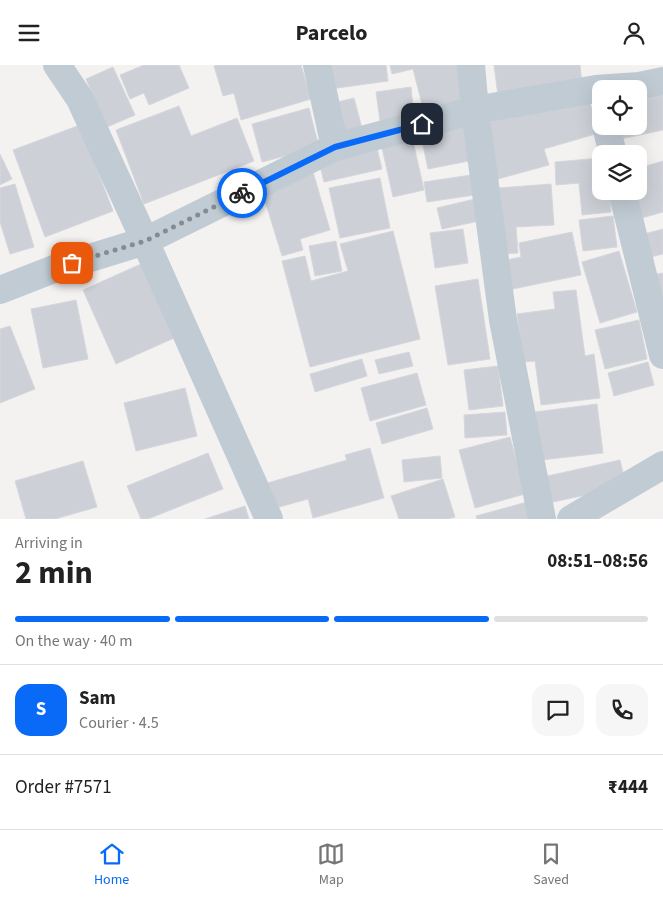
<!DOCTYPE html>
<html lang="en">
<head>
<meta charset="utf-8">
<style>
	:root { --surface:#fff; --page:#f6f6f6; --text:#222; --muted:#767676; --line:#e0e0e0; --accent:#086af7 }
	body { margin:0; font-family:"Source Sans 3",sans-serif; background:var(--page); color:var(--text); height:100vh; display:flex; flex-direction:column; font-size:19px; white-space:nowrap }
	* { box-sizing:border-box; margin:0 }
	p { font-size:16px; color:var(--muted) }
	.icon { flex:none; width:28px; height:28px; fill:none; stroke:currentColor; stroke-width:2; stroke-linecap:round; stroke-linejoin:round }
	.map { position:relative; height:454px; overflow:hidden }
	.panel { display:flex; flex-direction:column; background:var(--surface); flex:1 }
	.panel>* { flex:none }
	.fabs { position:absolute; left:592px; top:15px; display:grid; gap:10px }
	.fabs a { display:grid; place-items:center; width:55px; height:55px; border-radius:10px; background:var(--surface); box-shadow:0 5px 20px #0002; font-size:25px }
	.pin { position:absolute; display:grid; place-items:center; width:42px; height:42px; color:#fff; margin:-21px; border-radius:10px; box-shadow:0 2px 8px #0006 }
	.courier { position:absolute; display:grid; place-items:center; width:50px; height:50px; margin:-25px; border:4px solid #086af7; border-radius:50%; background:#fff; color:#222; box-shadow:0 1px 6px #0007 }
	.headline em { font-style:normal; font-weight:700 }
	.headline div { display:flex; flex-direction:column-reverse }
	.headline { display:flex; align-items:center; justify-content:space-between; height:85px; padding:0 15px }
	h1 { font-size:32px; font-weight:700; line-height:38px }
	.bar { display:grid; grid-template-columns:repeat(4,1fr); gap:8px 5px; align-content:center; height:60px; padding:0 15px }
	.bar i { height:6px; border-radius:4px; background:var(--line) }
	.bar .selected { background:var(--accent) }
	.bar p { grid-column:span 4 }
	.line { display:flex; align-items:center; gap:12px; padding:0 15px; border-top:1px solid var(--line) }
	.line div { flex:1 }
	.round { display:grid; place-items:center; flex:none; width:52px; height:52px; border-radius:15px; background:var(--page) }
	header { display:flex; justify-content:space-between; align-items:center; height:65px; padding:0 15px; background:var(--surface); font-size:22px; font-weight:700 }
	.tab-bar { display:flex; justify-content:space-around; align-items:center; height:70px; border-top:1px solid var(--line); background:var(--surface); font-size:14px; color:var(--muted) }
	.tab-bar a { display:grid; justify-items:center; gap:2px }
	.tab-bar .selected { color:var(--accent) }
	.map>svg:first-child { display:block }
	.building { fill:#cdd0d6; stroke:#d5d7dd }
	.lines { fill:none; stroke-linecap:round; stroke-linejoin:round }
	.minor { stroke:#c1cbd4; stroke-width:28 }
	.done { stroke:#848b93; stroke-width:5; stroke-dasharray:0 9 }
	.route { stroke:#086af7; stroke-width:6 }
</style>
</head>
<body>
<header><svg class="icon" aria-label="menu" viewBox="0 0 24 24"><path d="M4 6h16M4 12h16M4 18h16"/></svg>Parcelo<svg class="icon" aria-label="person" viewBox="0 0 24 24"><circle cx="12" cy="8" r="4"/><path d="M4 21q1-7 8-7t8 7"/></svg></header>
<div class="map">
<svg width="663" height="454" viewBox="0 0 663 454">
	<rect width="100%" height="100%" fill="#f4f1f1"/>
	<g class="building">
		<path d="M 144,0 L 179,0 L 189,23 L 149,40 L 144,28 L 130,34 L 120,10 Z"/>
		<path d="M 217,0 L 301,0 L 311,34 L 241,55 L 234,28 L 223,31 L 214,1 Z"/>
		<path d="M 326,0 L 386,0 L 388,16 L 330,24 Z"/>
		<path d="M 390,0 L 458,0 L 467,36 L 424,47 L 413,4 L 392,9 Z"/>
		<path d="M 494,0 L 580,0 L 582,19 L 498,31 Z"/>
		<path d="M 113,2 L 135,50 L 107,62 L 86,14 Z"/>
		<path d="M 411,22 L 414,52 L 380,56 L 376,27 Z"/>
		<path d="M 587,28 L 599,68 L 544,84 L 549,100 L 498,114 L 482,59 Z"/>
		<path d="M 663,30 L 663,65 L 616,75 L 613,61 L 639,61 L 639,36 Z"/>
		<path d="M 354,33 L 363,67 L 340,73 L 330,39 Z"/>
		<path d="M 179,41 L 191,71 L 237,53 L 254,96 L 144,139 L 116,65 Z"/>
		<path d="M 309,43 L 319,82 L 262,97 L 252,59 Z"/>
		<path d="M 467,57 L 474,95 L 428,104 L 420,66 Z"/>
		<path d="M 80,60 L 113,146 L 45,172 L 13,85 Z"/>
		<path d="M 411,67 L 424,125 L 393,132 L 380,74 Z"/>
		<path d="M 376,79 L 382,104 L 324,117 L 318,92 Z"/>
		<path d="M 0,89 L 12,114 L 0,120 Z"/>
		<path d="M 601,93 L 601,126 L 609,126 L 611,147 L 582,150 L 579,118 L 556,120 L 555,97 Z"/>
		<path d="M 663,96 L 663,147 L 638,154 L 630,126 L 639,126 L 639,103 Z"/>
		<path d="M 313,107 L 330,165 L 300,174 L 303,185 L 282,191 L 261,123 Z"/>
		<path d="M 478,109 L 481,129 L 427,137 L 424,117 Z"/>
		<path d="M 380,113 L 390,163 L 340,173 L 329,123 Z"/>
		<path d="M 15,119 L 34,182 L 10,189 L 0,157 L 0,123 Z"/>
		<path d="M 551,119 L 554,160 L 516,162 L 518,188 L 503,189 L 498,123 Z"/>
		<path d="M 479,133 L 484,155 L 442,164 L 437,143 Z"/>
		<path d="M 613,151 L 617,182 L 583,186 L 579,155 Z"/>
		<path d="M 463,164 L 468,198 L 435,203 L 430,168 Z"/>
		<path d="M 663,164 L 663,189 L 646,193 L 640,170 Z"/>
		<path d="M 393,166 L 420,274 L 310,302 L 282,196 L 305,191 L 311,216 L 348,206 L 340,179 Z"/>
		<path d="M 572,167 L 581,210 L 508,225 L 502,196 L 521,192 L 519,178 Z"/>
		<path d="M 336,176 L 342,206 L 315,211 L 309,181 Z"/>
		<path d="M 619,186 L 637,247 L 600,258 L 582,197 Z"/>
		<path d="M 141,199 L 174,273 L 116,299 L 83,225 Z"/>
		<path d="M 663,208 L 663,237 L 652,210 Z"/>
		<path d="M 478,214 L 490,294 L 448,300 L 435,221 Z"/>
		<path d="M 576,225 L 585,291 L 594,289 L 600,333 L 541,340 L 535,296 L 524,297 L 517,249 L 555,244 L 553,227 Z"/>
		<path d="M 76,235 L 88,294 L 43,303 L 31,244 Z"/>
		<path d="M 639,255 L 647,294 L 605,304 L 595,265 Z"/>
		<path d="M 10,261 L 35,324 L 0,338 L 0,264 Z"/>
		<path d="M 409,287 L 413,301 L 379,309 L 375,295 Z"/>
		<path d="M 362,294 L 367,311 L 315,327 L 310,309 Z"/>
		<path d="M 648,297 L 654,320 L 614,331 L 608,308 Z"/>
		<path d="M 498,301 L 503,341 L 469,345 L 464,305 Z"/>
		<path d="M 417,308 L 426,340 L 370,356 L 361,323 Z"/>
		<path d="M 185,323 L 197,371 L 136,386 L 124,338 Z"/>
		<path d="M 597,339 L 603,388 L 541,395 L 535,347 Z"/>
		<path d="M 427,343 L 433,364 L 382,379 L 376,358 Z"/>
		<path d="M 505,347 L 507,370 L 465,373 L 464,350 Z"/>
		<path d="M 510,372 L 525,429 L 475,443 L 459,385 Z"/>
		<path d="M 370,383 L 384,433 L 313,453 L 308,434 L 272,444 L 264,419 L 347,395 L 345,390 Z"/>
		<path d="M 208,388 L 223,424 L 148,454 L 141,454 L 127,421 Z"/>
		<path d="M 440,391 L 442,413 L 404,417 L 402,395 Z"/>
		<path d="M 620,395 L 626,421 L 549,438 L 543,412 Z"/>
		<path d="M 83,396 L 97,442 L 55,454 L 26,454 L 15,416 Z"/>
		<path d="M 443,414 L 455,452 L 448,454 L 399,454 L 391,431 Z"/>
		<path d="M 527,437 L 532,454 L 477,454 L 476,451 Z"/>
		<path d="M 245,441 L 249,454 L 205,454 Z"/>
	</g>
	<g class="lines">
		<g class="minor">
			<path d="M 57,0 L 80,34 L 145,176 L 269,454"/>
			<path d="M 317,0 L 335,82"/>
			<path d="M 471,0 L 475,45 L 503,255 L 542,454"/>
			<path d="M 606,61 L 613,89"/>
			<path d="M 622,126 L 663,290"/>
			<path d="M 0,225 L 54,204 L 145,176 L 335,82 L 475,45 L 596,24 L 639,21 L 663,16"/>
			<path d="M 571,454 L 663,400"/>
		</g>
	</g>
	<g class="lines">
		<path class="done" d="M 72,198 L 145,176 L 242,128"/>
		<path class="route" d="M 242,128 L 335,82 L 422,59"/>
	</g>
</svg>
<div class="fabs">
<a><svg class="icon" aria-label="locate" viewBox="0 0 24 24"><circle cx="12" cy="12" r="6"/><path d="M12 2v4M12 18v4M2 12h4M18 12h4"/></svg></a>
<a><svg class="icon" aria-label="layers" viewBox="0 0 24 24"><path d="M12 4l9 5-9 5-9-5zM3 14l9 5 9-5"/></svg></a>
</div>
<div class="pin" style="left:72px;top:198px;background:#ea580c"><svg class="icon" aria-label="bag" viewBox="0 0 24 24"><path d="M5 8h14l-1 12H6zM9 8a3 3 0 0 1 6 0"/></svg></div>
<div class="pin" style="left:422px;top:59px;background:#1f2937"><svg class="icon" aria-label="home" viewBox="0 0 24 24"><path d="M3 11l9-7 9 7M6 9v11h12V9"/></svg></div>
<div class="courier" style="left:242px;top:128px"><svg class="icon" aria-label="bike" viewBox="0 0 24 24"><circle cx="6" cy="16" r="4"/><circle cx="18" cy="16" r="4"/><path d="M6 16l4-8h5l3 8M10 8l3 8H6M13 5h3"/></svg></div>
</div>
<section class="panel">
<div class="headline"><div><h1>2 min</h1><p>Arriving in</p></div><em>08:51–08:56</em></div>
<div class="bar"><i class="selected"></i><i class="selected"></i><i class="selected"></i><i></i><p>On the way · 40 m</p></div>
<div class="line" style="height:90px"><b class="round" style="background:var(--accent);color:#fff">S</b><div><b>Sam</b><p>Courier · 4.5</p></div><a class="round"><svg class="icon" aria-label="chat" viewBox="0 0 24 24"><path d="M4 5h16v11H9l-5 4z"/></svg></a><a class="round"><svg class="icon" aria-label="phone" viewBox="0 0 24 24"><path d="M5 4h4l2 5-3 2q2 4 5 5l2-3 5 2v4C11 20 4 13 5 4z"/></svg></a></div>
<div class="line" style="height:65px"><div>Order #7571</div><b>₹444</b></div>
</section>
<nav class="tab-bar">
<a class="selected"><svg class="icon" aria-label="home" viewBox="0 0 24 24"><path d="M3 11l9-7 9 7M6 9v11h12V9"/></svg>Home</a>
<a><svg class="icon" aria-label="map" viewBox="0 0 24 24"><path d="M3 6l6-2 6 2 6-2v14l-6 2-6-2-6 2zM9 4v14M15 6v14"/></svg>Map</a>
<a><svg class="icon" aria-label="saved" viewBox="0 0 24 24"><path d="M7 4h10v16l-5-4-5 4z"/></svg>Saved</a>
</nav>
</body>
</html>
